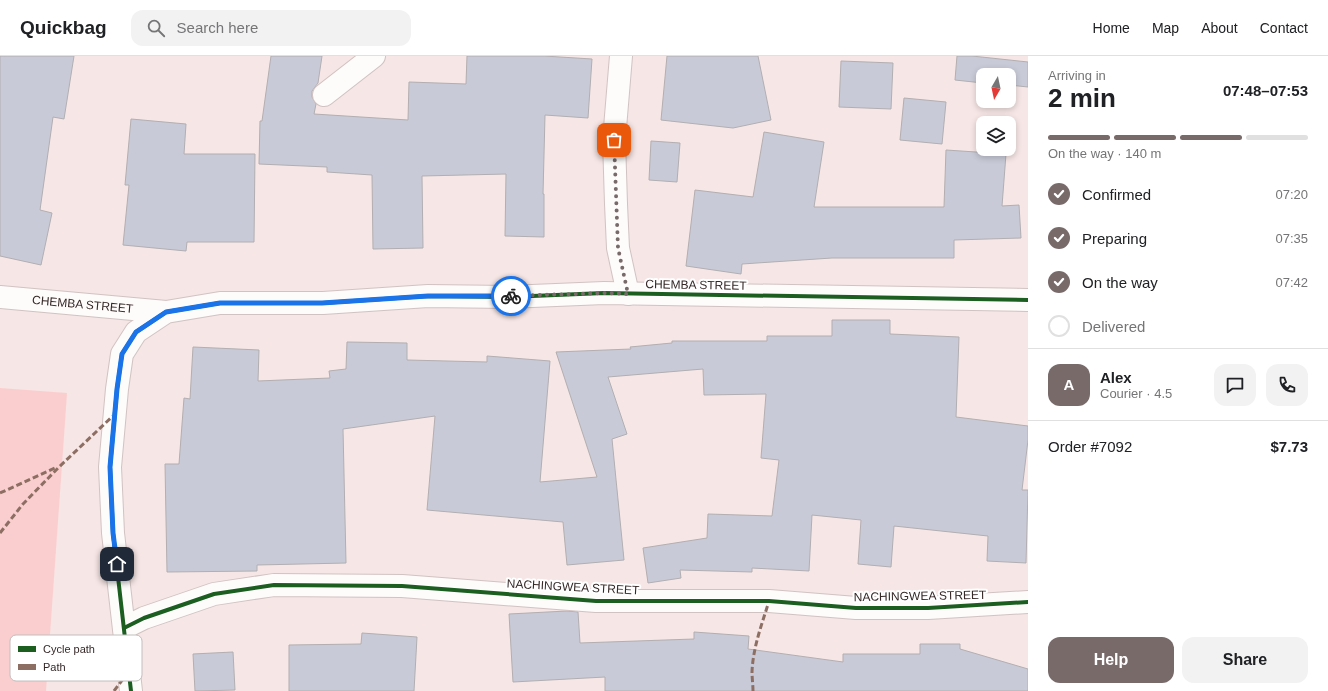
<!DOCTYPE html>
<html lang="en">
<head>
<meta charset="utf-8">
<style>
	:root { --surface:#fff; --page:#f2f2f2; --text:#202124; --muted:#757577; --line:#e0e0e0; --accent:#796a6a }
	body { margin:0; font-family:Arial,sans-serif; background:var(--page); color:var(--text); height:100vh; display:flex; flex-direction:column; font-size:15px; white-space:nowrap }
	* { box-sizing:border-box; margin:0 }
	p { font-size:13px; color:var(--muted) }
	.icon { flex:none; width:22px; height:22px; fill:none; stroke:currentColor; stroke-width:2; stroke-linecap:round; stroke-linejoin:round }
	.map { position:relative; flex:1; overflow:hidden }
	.details { display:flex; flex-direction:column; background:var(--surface); width:300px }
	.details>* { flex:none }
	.needle { width:26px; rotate:189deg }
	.fabs { position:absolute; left:976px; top:12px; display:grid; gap:8px }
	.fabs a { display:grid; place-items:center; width:40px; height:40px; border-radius:8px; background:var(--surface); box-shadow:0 2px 6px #0003; font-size:20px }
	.pin { position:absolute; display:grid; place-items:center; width:34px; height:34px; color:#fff; margin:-17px; border-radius:8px; box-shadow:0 2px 6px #0006 }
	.courier { position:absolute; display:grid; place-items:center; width:40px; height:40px; margin:-20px; border:3px solid #1a73e8; border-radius:50%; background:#fff; color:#222; box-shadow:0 1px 5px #0007 }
	.headline em { font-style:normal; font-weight:700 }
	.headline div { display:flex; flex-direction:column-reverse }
	.headline { display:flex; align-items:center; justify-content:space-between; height:68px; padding:0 20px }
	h1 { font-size:26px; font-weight:700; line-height:30px }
	.bar { display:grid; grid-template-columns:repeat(4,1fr); gap:6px 4px; align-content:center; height:48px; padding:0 20px }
	.bar i { height:5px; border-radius:3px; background:var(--line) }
	.bar .selected { background:var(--accent) }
	.bar p { grid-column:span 4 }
	.line { display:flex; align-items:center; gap:10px; padding:0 20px; border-top:1px solid var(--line) }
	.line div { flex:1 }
	.round { display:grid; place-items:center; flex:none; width:42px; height:42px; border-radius:12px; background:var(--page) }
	ol { padding:0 20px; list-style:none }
	li { display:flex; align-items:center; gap:12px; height:44px }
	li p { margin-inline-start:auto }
	li .icon { padding:4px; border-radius:50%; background:var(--accent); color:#fff; stroke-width:4 }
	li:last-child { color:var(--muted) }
	li i { width:22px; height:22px; border:2px solid var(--line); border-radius:50% }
	.button { display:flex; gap:8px; margin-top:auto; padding:8px 20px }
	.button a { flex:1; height:46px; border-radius:12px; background:var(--accent); color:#fff; font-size:16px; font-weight:700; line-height:46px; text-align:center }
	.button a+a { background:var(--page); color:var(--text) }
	header { display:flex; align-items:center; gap:24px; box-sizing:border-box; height:56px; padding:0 20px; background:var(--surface); border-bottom:1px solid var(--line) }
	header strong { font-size:19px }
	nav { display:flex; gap:22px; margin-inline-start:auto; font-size:14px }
	.search { width:280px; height:36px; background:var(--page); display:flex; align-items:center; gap:10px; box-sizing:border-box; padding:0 14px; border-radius:12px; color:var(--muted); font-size:15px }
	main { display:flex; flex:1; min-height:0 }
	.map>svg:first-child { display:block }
	.green { fill:#facece }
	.building { fill:#c8cbd7; stroke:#b2aeb1 }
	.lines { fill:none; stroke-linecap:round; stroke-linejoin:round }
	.minor-casing { stroke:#d1c3c2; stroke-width:24 }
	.minor { stroke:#fefbfb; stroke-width:22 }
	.quiet { stroke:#8d6e63; stroke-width:3; stroke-dasharray:6 3; stroke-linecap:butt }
	.cycleway-casing { stroke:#fff; stroke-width:6 }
	.cycleway { stroke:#1b5e20; stroke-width:4 }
	.done { stroke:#796a6a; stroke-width:4; stroke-dasharray:0 7.2 }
	.route { stroke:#1a73e8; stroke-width:5 }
	.labels { text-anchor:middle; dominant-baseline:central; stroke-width:4; stroke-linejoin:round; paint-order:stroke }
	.street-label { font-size:12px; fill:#352827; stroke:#fff }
	.key { fill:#fff; stroke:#c2bebe; stroke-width:1 }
	.key-label { font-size:11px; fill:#352827 }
</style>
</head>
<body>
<header>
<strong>Quickbag</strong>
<div class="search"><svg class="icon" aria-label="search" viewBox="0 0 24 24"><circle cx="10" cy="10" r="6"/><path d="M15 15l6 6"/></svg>Search here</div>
<nav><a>Home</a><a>Map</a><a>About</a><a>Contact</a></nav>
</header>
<main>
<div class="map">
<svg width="1028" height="635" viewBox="0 0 1028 635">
	<rect width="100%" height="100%" fill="#f6e6e5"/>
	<path class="green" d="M 0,332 L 67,337 L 46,635 L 0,635 Z"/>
	<g class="building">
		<path d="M 0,0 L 74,0 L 64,63 L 53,61 L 40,154 L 52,157 L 41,209 L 0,200 Z"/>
		<path d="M 271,0 L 322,0 L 318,27 L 312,35 L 312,41 L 316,48 L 314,58 L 408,64 L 409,26 L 466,28 L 467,0 L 544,0 L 592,3 L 588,62 L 545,59 L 543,138 L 544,138 L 544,181 L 505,180 L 506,118 L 422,120 L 423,192 L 373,193 L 372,119 L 327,116 L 327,111 L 259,108 L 260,65 L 262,65 Z"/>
		<path d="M 667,0 L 758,0 L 771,64 L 733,72 L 661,64 Z"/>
		<path d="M 957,0 L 972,0 L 1028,6 L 1028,31 L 1009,29 L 1009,19 L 983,19 L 983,27 L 955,24 Z"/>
		<path d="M 841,5 L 893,7 L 891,53 L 839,51 Z"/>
		<path d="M 904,42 L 946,46 L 942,88 L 900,84 Z"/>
		<path d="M 131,63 L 186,68 L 184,98 L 255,98 L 254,186 L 187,186 L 186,195 L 123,189 L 129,129 L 125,129 Z"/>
		<path d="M 764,76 L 824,86 L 814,151 L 944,151 L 946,94 L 1006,98 L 1002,150 L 1019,149 L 1021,182 L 954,184 L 954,202 L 832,202 L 742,208 L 741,218 L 686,210 L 695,134 L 753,141 Z"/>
		<path d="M 651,85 L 680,87 L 677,126 L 649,124 Z"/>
		<path d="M 832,264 L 890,264 L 890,278 L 959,281 L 956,361 L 1028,370 L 1028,384 L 1022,434 L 1028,434 L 1026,507 L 987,505 L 988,480 L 894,470 L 891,511 L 858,508 L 861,464 L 812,459 L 809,515 L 752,512 L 752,516 L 680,514 L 681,522 L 648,527 L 643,492 L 707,482 L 708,458 L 772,460 L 779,404 L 761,402 L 766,338 L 704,339 L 703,313 L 608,321 L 627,378 L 612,383 L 624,504 L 567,509 L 563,466 L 427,454 L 435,360 L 343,373 L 346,507 L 257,509 L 257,515 L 167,516 L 165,408 L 179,408 L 184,342 L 190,343 L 193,291 L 259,294 L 258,325 L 330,322 L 329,315 L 346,313 L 347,286 L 407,287 L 407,304 L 487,306 L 487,300 L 550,305 L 540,426 L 597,421 L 556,296 L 631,293 L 630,291 L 672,287 L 672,285 L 767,285 L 767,280 L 832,280 Z"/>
		<path d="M 567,555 L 578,556 L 580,587 L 694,583 L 694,576 L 749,580 L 748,593 L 843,606 L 843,598 L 920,598 L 920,588 L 960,588 L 960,593 L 1028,613 L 1028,635 L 605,635 L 605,621 L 513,626 L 509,558 Z"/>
		<path d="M 362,577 L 417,581 L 414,635 L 289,635 L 289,589 L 361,588 Z"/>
		<path d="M 233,596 L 235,634 L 195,635 L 193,598 Z"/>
	</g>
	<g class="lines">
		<defs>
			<g id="minor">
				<path d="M 621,0 L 614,84 L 616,148 L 618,192 L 628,238"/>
				<path d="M 324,39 L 374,0"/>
				<path id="s1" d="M 0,241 L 166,256"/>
				<path d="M 124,572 L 144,562 L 214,538 L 274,529 L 402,530 L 596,545 L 769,545 L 856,552 L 928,552 L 1028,546"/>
				<path d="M 131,635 L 113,477 L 110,411 L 117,333 L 122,298 L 136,276 L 166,256 L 220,247 L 323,247 L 428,240 L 508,241 L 604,237 L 1028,244"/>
			</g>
		</defs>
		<use href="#minor" class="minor-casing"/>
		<use href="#minor" class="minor"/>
		<g class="quiet">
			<path d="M 0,437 L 55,412"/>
			<path d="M 0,477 L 23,448 L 59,411 L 115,358"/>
			<path d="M 114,635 L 129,615"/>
			<path d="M 753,635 C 753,629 752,622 752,616 C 753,591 762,568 769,545"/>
		</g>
		<defs>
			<g id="cycleway">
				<path d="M 124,572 L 144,562 L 214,538 L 274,529 L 402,530 L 596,545 L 769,545 L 856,552 L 928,552 L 1028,546"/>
				<path d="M 131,635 L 113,477 L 110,411 L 117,333 L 122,298 L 136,276 L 166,256 L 220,247 L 323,247 L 428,240 L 508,241 L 604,237 L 1028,244"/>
			</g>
		</defs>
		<use href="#cycleway" class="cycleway-casing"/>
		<use href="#cycleway" class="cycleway"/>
	</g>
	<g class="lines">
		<path class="done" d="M 511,240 L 604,237 L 628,238 L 618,192 L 614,84"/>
		<path class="route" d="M 117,508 L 113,477 L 110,411 L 117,333 L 122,298 L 136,276 L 166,256 L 220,247 L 322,247 L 428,240 L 511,240"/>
	</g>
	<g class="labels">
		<g class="street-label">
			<text transform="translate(696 229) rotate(1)">CHEMBA STREET</text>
			<text stroke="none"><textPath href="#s1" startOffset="83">CHEMBA STREET</textPath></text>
			<text transform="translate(573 531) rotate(3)">NACHINGWEA STREET</text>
			<text transform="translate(920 540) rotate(-1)">NACHINGWEA STREET</text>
		</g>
	</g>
	<rect x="10" y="579" width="132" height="46" rx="6" class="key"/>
	<rect x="18" y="590" width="18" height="6" fill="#1b5e20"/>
	<rect x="18" y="608" width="18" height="6" fill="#8d6e63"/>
	<g class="key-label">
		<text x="43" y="597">Cycle path</text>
		<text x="43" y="615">Path</text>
	</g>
</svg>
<div class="fabs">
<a><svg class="needle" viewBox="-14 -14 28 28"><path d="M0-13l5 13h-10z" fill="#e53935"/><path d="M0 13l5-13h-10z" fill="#757577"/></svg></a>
<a><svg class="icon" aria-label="layers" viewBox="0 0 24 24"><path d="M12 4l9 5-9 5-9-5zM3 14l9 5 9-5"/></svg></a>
</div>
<div class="pin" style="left:614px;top:84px;background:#ea580c"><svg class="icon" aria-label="bag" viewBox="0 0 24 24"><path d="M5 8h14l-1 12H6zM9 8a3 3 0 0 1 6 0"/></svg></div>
<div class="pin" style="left:117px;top:508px;background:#1f2937"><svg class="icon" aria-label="home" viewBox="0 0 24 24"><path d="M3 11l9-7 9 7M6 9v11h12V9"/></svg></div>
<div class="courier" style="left:511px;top:240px"><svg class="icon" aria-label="bike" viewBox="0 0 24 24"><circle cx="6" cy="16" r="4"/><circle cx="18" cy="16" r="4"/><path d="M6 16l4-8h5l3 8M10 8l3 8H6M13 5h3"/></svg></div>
</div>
<section class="details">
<div class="headline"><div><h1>2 min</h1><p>Arriving in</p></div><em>07:48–07:53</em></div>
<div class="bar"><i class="selected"></i><i class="selected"></i><i class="selected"></i><i></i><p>On the way · 140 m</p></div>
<ol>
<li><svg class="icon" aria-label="check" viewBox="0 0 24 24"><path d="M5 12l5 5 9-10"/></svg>Confirmed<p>07:20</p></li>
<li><svg class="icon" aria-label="check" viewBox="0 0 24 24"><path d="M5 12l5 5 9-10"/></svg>Preparing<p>07:35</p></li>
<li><svg class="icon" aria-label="check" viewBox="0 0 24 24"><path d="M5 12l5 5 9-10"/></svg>On the way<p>07:42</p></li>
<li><i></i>Delivered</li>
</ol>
<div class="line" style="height:72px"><b class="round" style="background:var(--accent);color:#fff">A</b><div><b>Alex</b><p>Courier · 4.5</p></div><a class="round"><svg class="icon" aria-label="chat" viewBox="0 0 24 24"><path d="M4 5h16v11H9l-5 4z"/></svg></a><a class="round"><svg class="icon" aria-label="phone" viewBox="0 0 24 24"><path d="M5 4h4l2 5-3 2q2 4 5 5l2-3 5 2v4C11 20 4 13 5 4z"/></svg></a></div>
<div class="line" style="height:52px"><div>Order #7092</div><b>$7.73</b></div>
<div class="button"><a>Help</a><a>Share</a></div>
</section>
</main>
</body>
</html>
